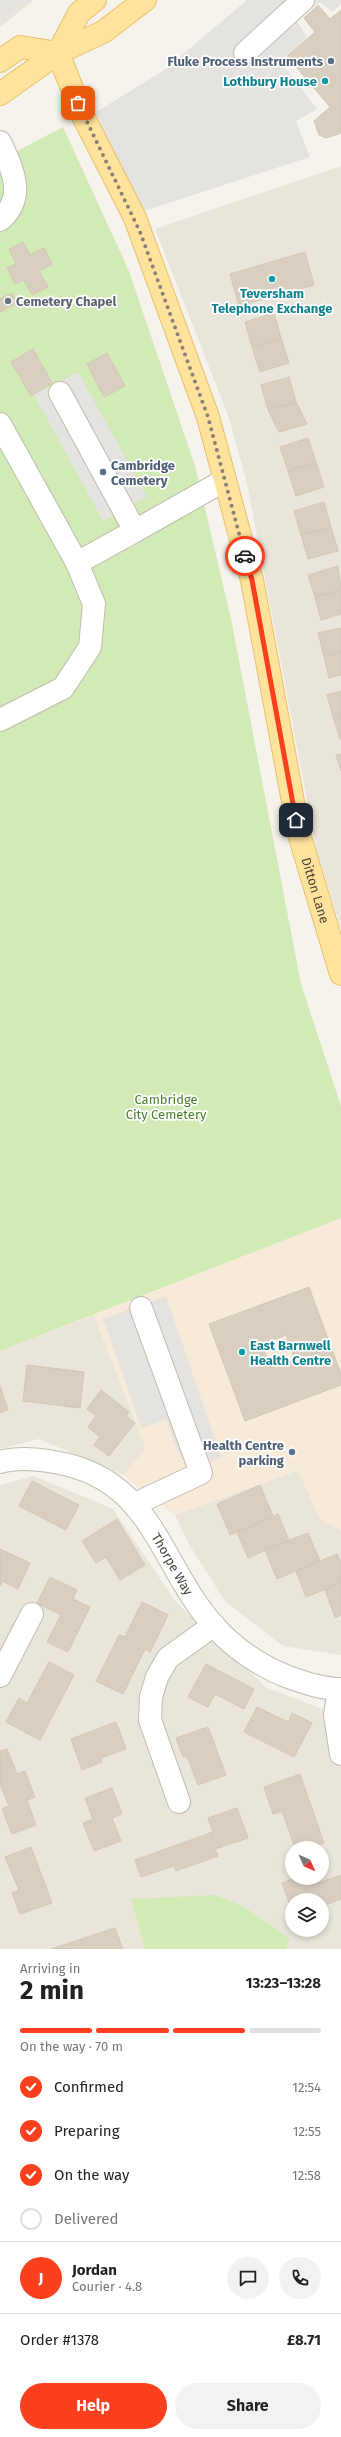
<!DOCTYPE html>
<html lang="en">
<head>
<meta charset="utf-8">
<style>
	:root { --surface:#fff; --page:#f2f2f2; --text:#222; --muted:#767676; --line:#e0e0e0; --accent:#fc3f1d }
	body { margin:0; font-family:"Fira Sans",sans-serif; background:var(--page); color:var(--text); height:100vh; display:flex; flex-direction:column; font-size:15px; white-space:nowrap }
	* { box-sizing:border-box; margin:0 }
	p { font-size:13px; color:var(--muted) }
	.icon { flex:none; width:22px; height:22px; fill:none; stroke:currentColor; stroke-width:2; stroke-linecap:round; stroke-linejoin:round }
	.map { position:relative; height:1949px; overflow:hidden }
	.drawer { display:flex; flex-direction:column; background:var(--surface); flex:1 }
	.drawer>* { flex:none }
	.needle { width:26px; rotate:135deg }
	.tools { position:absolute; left:285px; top:1841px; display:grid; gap:8px }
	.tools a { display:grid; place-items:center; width:44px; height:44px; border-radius:50%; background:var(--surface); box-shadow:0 2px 6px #0003; font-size:20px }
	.pin { position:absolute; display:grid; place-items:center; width:34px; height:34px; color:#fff; margin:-17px; border-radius:8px; box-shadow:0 2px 6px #0006 }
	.courier { position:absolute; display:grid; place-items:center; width:40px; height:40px; margin:-20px; border:3px solid #fc3f1d; border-radius:50%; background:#fff; color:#222; box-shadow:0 1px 5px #0007 }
	.summary em { font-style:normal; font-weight:700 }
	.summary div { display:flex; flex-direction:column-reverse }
	.summary { display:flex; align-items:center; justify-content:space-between; height:68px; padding:0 20px }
	h1 { font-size:26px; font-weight:700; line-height:30px }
	.bar { display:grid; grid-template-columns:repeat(4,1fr); gap:6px 4px; align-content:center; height:48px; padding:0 20px }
	.bar i { height:5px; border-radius:3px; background:var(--line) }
	.bar .active { background:var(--accent) }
	.bar p { grid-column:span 4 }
	.line { display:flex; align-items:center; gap:10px; padding:0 20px; border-top:1px solid var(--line) }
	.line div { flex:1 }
	.round { display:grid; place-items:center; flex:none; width:42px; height:42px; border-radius:21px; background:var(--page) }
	ol { padding:0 20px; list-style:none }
	li { display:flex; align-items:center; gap:12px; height:44px }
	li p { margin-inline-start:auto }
	li .icon { padding:4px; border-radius:50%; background:var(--accent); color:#fff; stroke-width:4 }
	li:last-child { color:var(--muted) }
	li i { width:22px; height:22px; border:2px solid var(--line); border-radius:50% }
	.button { display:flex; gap:8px; margin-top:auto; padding:8px 20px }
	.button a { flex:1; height:46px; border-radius:24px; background:var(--accent); color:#fff; font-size:16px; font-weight:700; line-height:46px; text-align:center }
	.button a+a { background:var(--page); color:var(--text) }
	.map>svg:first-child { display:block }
	.residential { fill:#eae5da; fill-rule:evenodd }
	.commercial { fill:#f7ead8 }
	.green { fill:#d2eab5 }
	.parking { fill:#e5e3e0 }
	.building { fill:#d8cfc1; stroke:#d3c7b4; fill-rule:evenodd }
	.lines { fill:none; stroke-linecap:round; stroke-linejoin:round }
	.minor-casing { stroke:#c2bbae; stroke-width:24 }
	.major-casing { stroke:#e6c16a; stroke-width:24 }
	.minor { stroke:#fff; stroke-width:22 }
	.major { stroke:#ffe39c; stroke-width:22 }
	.done { stroke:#878178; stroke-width:4; stroke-dasharray:0 7.2 }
	.route { stroke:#fc3f1d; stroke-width:5 }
	.service-dot { fill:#5c6f8a; stroke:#fff; stroke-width:1.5 }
	.culture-dot { fill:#0f9aa8; stroke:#fff; stroke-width:1.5 }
	.worship-dot { fill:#6b7280; stroke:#fff; stroke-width:1.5 }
	.labels { text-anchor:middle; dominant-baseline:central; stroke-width:3.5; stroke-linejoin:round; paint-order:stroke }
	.service-label { font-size:13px; font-weight:bold; fill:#4e5e75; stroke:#fff; text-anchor:end }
	.culture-label { font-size:13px; font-weight:bold; fill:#0d838f; stroke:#fff; text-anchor:end }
	.worship-label { font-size:13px; font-weight:bold; fill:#5b616d; stroke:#fff; text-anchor:start }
	.street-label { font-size:13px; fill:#4b4439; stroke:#fff }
	.park-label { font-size:13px; fill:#4a7f2a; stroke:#fff }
</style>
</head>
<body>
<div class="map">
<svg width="341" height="1949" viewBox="0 0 341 1949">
	<rect width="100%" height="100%" fill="#f6f3ec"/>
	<g class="residential">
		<path d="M 0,0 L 34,0 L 0,27 Z"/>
		<path d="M 341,166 L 341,929 L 316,848 L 247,483 L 229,418 L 155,229 Z"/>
		<path d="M 94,1315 L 146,1449 L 123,1475 L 39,1439 L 0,1449 L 0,1351 Z"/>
		<path d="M 299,1470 L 319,1518 L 341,1530 L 341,1655 L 283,1646 L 225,1601 L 190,1546 L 175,1515 Z"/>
		<path d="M 34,1476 L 113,1509 L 176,1602 L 267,1688 L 341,1716 L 341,1949 L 0,1949 L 0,1485 ZM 292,1848 L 322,1848 L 322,1878 L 292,1878 ZM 292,1900 L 322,1900 L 322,1930 L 292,1930 Z"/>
	</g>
	<path class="commercial" d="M 341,1218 L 341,1530 L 319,1518 L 298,1470 L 175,1515 L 123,1475 L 146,1449 L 94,1315 Z"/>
	<g class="green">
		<path d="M 63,127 L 129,271 L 195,466 L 231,619 L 301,984 L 341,1106 L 341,1218 L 0,1351 L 0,160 Z"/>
		<path d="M 215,1895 L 243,1906 L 290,1939 L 286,1949 L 145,1949 L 131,1899 Z"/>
	</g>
	<g class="parking">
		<path d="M 0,0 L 26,0 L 0,19 Z"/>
		<path d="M 247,0 L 341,0 L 341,4 L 332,12 L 320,2 L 296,20 L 307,37 L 280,61 L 317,109 L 296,121 L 310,157 L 138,213 L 96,112 L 163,71 Z"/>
		<path d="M 78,372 L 147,497 L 103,521 L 34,395 Z"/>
		<path d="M 166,1296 L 221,1457 L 206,1464 L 188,1467 L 177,1449 L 166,1419 L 142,1429 L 103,1319 Z"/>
	</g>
	<g class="building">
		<path d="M 318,5 L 330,19 L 341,10 L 341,133 L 326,138 L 319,135 L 314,121 L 330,107 L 287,56 L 315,32 L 304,18 Z"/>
		<path d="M 23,242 L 30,255 L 44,248 L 52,264 L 39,271 L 48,287 L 32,295 L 24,280 L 15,284 L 7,268 L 16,264 L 9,249 Z"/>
		<path d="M 305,252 L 314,285 L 239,306 L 230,274 Z"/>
		<path d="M 12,293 L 17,303 L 0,312 L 0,299 Z"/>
		<path d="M 274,313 L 281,338 L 252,347 L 245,322 Z"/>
		<path d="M 281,338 L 289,363 L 260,372 L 252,347 Z"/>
		<path d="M 33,349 L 52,383 L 31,396 L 11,362 Z"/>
		<path d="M 107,353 L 125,386 L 104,397 L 87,364 Z"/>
		<path d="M 289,377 L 296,402 L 268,410 L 261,385 Z"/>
		<path d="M 296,402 L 307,424 L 279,432 L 268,410 Z"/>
		<path d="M 308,438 L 316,462 L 288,471 L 280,447 Z"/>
		<path d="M 316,462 L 324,487 L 296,496 L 288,471 Z"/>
		<path d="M 324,502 L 331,527 L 301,535 L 294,511 Z"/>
		<path d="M 331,527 L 338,551 L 308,559 L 301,535 Z"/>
		<path d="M 338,566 L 341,590 L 315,597 L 308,575 Z"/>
		<path d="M 341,590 L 341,614 L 321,620 L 315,597 Z"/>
		<path d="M 341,628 L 341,652 L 324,656 L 318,633 Z"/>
		<path d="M 341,652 L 341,675 L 329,678 L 324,656 Z"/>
		<path d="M 341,691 L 341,714 L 333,717 L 327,695 Z"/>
		<path d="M 341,714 L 341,739 L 340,739 L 333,717 Z"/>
		<path d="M 341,754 L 341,771 L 336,755 Z"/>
		<path d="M 309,1287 L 341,1374 L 341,1385 L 245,1421 L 209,1324 ZM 286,1335 L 295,1360 L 271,1368 L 262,1344 Z"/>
		<path d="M 27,1365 L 84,1372 L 80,1408 L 23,1401 Z"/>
		<path d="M 0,1385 L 8,1410 L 0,1413 Z"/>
		<path d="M 101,1390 L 129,1412 L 126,1416 L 135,1423 L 109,1456 L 94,1445 L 100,1437 L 88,1427 L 96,1416 L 87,1409 Z"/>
		<path d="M 32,1481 L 79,1505 L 66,1530 L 19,1506 Z"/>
		<path d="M 260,1485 L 273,1516 L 230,1535 L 217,1504 Z"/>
		<path d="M 278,1514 L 289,1540 L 248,1558 L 237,1532 Z"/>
		<path d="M 117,1519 L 145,1565 L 120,1580 L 106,1557 L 96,1563 L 82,1541 Z"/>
		<path d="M 308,1533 L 320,1561 L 277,1579 L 265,1550 Z"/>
		<path d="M 0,1549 L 30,1563 L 18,1589 L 2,1581 L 0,1586 Z"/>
		<path d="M 337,1554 L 341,1562 L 341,1583 L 306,1597 L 296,1571 Z"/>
		<path d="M 50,1577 L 77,1590 L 73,1599 L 90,1607 L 68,1652 L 47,1642 L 61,1615 L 37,1603 Z"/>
		<path d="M 341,1583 L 341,1615 L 335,1617 L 325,1590 Z"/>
		<path d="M 142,1602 L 168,1615 L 150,1652 L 145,1649 L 123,1694 L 96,1681 L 119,1635 L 125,1637 Z"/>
		<path d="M 49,1662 L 74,1675 L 40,1740 L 6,1722 L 19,1698 L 27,1703 Z"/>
		<path d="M 206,1664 L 254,1689 L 244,1709 L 215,1694 L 208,1707 L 188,1697 Z"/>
		<path d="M 257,1707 L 288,1722 L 292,1713 L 312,1723 L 294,1757 L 244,1732 Z"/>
		<path d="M 116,1722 L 126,1749 L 101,1758 L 102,1762 L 82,1770 L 71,1739 Z"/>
		<path d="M 208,1727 L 226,1775 L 198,1785 L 187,1756 L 183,1757 L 176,1738 Z"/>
		<path d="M 7,1749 L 17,1774 L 25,1771 L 35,1797 L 27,1800 L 36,1825 L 12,1834 L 2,1809 L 9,1806 L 0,1784 L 0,1751 Z"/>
		<path d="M 300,1774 L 324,1843 L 310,1848 L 295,1848 L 282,1811 L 273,1814 L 264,1787 Z"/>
		<path d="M 112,1788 L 122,1814 L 112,1818 L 121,1841 L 94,1851 L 83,1823 L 93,1819 L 85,1798 Z"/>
		<path d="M 237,1808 L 248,1838 L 215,1849 L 218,1856 L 176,1871 L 174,1866 L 141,1877 L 135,1860 L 213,1832 L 208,1818 Z"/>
		<path d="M 31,1847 L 52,1903 L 20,1914 L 12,1893 L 19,1890 L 5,1857 Z"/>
		<path d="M 341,1875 L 341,1899 L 322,1906 L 322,1900 L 292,1900 L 292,1911 L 282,1883 L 295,1878 L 311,1878 L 313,1885 Z"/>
		<path d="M 115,1928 L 123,1949 L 51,1949 L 79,1940 Z"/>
	</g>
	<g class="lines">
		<defs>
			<g id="minor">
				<path d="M 245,53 L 303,0"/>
				<path d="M 0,142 C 12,168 27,197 0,220"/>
				<path d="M 60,393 L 135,531 L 77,563"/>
				<path d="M 0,424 L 77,563 L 94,604 L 90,647 L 63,688 L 0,720"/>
				<path d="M 135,531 L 225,480"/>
				<path id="s1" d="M 0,1462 C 17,1457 37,1459 54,1462 C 153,1478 158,1562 214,1626 C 234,1648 260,1666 288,1677 C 305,1683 323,1689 341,1689"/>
				<path d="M 135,1504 L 201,1473 L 141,1308"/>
				<path d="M 0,1676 L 32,1614"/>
				<path d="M 339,1689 L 335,1715 L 341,1754"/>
				<path d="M 179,1802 L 150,1720 L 151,1697 L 157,1677 L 168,1658 L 214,1625"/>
			</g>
			<g id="major">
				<path id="s2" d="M 58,53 L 83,116 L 135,218 L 208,417 L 252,580 L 299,834 L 341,974"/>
				<path d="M 58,53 L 79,13 L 95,0"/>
				<path d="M 0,61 L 20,47 L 58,53"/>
				<path d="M 0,94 L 58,53 L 103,32 L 145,0"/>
			</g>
		</defs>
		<use href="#minor" class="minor-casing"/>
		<use href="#major" class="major-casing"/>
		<use href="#minor" class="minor"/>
		<use href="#major" class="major"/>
	</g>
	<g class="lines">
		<path class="done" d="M 78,103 L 140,232 L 208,417 L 245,556"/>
		<path class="route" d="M 245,556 L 252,580 L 296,820"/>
	</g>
	<g class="service-dot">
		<circle cx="331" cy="61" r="4"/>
		<circle cx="103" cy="472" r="4"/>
		<circle cx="292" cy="1452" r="4"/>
	</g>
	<g class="culture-dot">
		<circle cx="325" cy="81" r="4"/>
		<circle cx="272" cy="279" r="4"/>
		<circle cx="242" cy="1352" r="4"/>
	</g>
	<circle class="worship-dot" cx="8" cy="301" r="4"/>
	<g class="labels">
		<g class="service-label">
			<text x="323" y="61">Fluke Process Instruments</text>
			<text x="111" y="465" text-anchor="start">Cambridge<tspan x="111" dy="15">Cemetery</tspan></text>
			<text x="284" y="1445">Health Centre<tspan x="284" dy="15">parking</tspan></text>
		</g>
		<g class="culture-label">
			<text x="317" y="81">Lothbury House</text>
			<text x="272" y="293" text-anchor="middle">Teversham<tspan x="272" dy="15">Telephone Exchange</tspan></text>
			<text x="250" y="1345" text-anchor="start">East Barnwell<tspan x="250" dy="15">Health Centre</tspan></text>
		</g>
		<g class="worship-label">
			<text x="16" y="301">Cemetery Chapel</text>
		</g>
		<g class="street-label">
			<text stroke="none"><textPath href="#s2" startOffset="880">Ditton Lane</textPath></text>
			<text stroke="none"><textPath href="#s1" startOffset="218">Thorpe Way</textPath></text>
		</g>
		<g class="park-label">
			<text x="166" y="1099">Cambridge<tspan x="166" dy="15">City Cemetery</tspan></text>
		</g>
	</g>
</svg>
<div class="tools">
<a><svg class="needle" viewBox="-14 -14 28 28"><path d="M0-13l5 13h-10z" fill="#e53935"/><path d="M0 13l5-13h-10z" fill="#767676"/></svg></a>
<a><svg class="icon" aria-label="layers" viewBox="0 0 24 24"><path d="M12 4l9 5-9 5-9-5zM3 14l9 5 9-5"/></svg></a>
</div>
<div class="pin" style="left:78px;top:103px;background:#ea580c"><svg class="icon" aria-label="bag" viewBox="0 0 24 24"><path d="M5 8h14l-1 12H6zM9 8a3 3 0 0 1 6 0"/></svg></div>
<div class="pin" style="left:296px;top:820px;background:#1f2937"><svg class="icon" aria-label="home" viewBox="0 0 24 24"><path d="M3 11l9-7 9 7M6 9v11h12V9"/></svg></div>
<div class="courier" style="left:245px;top:556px"><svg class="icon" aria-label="car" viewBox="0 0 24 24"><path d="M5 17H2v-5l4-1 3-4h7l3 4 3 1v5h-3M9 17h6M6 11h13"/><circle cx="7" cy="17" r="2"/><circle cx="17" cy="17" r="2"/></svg></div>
</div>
<section class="drawer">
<div class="summary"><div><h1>2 min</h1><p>Arriving in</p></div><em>13:23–13:28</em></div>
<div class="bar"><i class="active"></i><i class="active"></i><i class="active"></i><i></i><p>On the way · 70 m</p></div>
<ol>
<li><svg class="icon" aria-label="check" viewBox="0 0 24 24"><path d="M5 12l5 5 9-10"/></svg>Confirmed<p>12:54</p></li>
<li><svg class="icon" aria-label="check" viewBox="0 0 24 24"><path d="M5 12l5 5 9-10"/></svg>Preparing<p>12:55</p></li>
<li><svg class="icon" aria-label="check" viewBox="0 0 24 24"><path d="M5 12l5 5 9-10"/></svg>On the way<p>12:58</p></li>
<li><i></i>Delivered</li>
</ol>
<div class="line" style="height:72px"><b class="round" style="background:var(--accent);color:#fff">J</b><div><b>Jordan</b><p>Courier · 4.8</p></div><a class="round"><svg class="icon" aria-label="chat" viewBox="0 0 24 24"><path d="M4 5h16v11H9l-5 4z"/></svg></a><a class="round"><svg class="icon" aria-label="phone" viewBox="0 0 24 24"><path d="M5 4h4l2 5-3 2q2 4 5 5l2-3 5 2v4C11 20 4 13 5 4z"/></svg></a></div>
<div class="line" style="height:52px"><div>Order #1378</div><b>£8.71</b></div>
<div class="button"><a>Help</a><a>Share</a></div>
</section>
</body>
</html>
